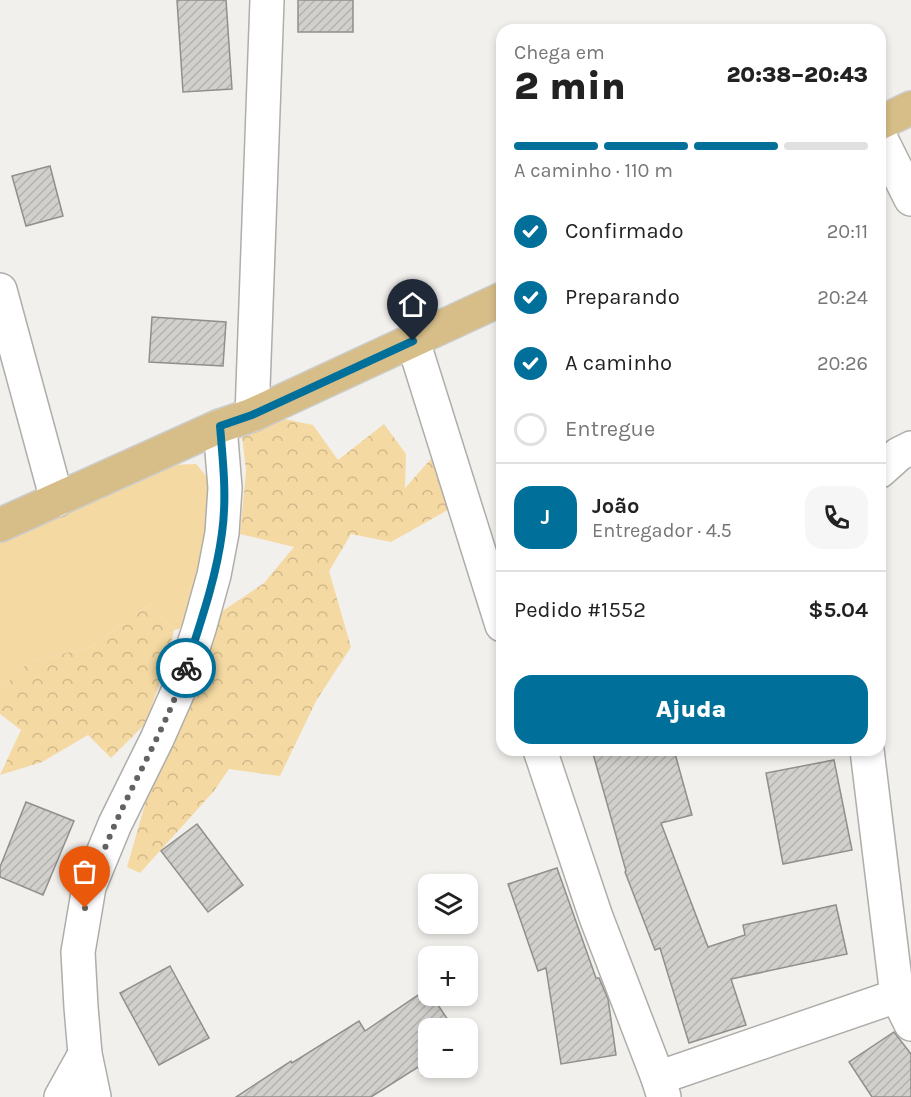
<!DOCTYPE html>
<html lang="pt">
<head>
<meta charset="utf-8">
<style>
	:root { --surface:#fff; --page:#f6f6f6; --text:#222; --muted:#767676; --line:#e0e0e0; --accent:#00709b }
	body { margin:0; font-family:Karla,sans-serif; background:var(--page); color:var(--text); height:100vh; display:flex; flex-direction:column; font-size:22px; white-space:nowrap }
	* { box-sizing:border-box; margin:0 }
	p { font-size:20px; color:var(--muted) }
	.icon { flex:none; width:33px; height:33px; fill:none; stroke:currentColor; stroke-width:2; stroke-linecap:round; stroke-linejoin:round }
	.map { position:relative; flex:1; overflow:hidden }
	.sheet { position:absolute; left:496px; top:24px; width:390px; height:732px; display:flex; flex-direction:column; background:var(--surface); border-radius:18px; box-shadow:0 3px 9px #0003 }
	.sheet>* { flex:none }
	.buttons { position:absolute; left:418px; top:874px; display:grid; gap:12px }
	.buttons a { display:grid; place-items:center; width:60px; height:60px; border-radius:12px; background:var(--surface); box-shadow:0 3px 9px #0003; font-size:30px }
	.pin { position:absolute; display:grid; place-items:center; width:51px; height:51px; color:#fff; margin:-62px -26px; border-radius:50% 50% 50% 0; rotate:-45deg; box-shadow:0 0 6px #0007 }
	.pin .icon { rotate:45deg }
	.courier { position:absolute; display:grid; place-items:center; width:60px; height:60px; margin:-30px; border:4px solid #00709b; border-radius:50%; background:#fff; color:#222; box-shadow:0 2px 8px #0007 }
	.headline em { font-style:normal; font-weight:800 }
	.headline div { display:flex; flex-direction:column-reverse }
	.headline { display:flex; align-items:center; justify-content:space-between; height:102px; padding:0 18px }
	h1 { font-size:39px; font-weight:800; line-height:45px }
	.bar { display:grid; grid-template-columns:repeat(4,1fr); gap:9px 6px; align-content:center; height:72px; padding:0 18px }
	.bar i { height:8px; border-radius:4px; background:var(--line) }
	.bar .current { background:var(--accent) }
	.bar p { grid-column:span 4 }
	.line { display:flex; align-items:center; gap:15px; padding:0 18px; border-top:2px solid var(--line) }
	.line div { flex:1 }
	.round { display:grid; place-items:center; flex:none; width:63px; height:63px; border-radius:18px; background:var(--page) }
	ol { padding:0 18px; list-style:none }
	li { display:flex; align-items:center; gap:18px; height:66px }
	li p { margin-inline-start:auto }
	li .icon { padding:6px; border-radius:50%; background:var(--accent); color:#fff; stroke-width:4 }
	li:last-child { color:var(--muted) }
	li i { width:33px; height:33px; border:3px solid var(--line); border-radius:50% }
	.action { display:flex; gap:12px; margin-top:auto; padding:12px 18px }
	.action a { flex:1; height:69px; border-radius:18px; background:var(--accent); color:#fff; font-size:24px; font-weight:800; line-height:69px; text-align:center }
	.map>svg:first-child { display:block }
	.grass { fill:#f5d9a2 }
	.forest { fill:url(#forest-crowns) }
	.building { fill:url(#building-hatch); stroke:#918f8c; stroke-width:1.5 }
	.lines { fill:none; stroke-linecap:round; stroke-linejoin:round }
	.minor-casing { stroke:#afadaa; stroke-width:36 }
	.major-casing { stroke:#cccccb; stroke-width:36 }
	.minor { stroke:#fff; stroke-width:33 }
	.major { stroke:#d7be89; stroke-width:33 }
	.done { stroke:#636260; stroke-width:6; stroke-dasharray:0 10.8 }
	.route { stroke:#00709b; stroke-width:8 }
</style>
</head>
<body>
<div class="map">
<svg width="911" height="1097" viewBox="0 0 911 1097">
	<defs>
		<pattern id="forest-crowns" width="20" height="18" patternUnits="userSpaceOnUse" patternTransform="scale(1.5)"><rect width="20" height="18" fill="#f5d9a2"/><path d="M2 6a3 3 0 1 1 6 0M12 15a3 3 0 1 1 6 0" fill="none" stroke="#d1b98b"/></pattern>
		<pattern id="building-hatch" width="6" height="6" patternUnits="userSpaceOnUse" patternTransform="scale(1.5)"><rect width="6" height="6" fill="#d2d0cd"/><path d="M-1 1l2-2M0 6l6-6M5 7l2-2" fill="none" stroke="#b4b2af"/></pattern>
	</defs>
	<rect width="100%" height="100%" fill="#f2f0ed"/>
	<path class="grass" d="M 196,464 L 213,484 L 200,598 L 179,629 L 174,630 L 150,604 L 91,647 L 29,662 L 7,683 L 0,687 L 0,539 L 170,465 Z"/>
	<g class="forest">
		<path d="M 275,409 L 284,419 L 313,425 L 338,460 L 384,424 L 406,454 L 405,488 L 440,449 L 468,462 L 469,498 L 391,542 L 351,534 L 329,571 L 351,647 L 316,701 L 280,776 L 229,769 L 214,791 L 140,873 L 127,867 L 148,794 L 208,628 L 224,610 L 264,583 L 294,547 L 240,534 L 246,471 L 242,436 Z"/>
		<path d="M 150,604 L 174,630 L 167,661 L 146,723 L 111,758 L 88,735 L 42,762 L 0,775 L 21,730 L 0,714 L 0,687 L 7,683 L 29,662 L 91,647 Z"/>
	</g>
	<g class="building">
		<path d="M 177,0 L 226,0 L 232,89 L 183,92 Z"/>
		<rect x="298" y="0" width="55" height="32"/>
		<path d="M 50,166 L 63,216 L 26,226 L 12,176 Z"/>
		<path d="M 152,317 L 226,322 L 223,366 L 149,362 Z"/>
		<path d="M 592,750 L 674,750 L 692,815 L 661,823 L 708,947 L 745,935 L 743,925 L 836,905 L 847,954 L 731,979 L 746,1025 L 689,1043 L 660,948 L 655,950 L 625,872 L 626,871 Z"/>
		<path d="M 834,760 L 852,850 L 783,864 L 766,773 Z"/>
		<path d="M 26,802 L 74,821 L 43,895 L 0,877 L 0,867 Z"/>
		<path d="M 197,824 L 243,885 L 208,912 L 161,851 Z"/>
		<path d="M 557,868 L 596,978 L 599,978 L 608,999 L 616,1055 L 561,1064 L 546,968 L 538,971 L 508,884 Z"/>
		<path d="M 170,966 L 209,1038 L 159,1065 L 120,993 Z"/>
		<path d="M 427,989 L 429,996 L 432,996 L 454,1029 L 429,1029 L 429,1068 L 433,1068 L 423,1075 L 418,1067 L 371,1097 L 236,1097 L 291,1061 L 292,1063 L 359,1021 L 365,1031 Z"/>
		<path d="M 894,1032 L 911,1054 L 911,1097 L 872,1097 L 849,1062 Z"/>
	</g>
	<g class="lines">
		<defs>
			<g id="minor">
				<path d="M 880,137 L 911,199"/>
				<path d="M 0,290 L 57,500"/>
				<path d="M 413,341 L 502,625"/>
				<path d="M 252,415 L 267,0"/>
				<path d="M 880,471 L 899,454 L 911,448"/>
				<path d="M 540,750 L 596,917 L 658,1078 L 664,1097"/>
				<path d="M 867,750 L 897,996 L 911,1024"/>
				<path d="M 658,1078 L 911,991"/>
				<path d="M 61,1097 L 85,1054"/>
				<path d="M 94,1097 L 85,1054 L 81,1007 L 78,952 L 89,887 L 115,824 L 157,739 L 180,687 L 199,629 L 214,575 L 222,533 L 225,488 L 220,426"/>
			</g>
			<g id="major">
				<path d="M 880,123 L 911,108"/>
				<path d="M 0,525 L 220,426 L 252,415 L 502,299"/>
			</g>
		</defs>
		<use href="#minor" class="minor-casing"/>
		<use href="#major" class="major-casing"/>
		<use href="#minor" class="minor"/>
		<use href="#major" class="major"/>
	</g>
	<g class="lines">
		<path class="done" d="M 85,908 C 89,885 98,865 107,843 C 131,784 166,729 186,668"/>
		<path class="route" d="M 186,668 C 200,624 216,579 222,533 C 227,497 223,462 220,426 L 252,415 L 413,341"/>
	</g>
</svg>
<div class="buttons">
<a><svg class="icon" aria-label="layers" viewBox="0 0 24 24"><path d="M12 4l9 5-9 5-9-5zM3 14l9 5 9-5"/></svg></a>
<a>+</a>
<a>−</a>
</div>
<div class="pin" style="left:85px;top:908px;background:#ea580c"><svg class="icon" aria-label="bag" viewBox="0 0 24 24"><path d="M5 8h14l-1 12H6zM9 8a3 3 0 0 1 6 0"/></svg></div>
<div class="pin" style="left:413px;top:341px;background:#1f2937"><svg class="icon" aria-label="home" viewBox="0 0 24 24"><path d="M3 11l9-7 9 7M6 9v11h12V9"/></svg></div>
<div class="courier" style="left:186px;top:668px"><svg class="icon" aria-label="bike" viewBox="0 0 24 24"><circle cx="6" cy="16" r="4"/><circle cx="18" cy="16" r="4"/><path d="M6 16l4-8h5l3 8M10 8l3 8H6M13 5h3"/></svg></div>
<section class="sheet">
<div class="headline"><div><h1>2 min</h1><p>Chega em</p></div><em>20:38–20:43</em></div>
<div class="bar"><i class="current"></i><i class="current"></i><i class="current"></i><i></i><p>A caminho · 110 m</p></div>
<ol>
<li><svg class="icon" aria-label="check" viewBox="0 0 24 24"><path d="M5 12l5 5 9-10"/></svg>Confirmado<p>20:11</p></li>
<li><svg class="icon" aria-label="check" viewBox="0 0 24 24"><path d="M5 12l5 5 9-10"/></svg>Preparando<p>20:24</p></li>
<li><svg class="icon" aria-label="check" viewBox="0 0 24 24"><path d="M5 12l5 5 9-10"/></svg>A caminho<p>20:26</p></li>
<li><i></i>Entregue</li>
</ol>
<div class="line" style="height:108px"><b class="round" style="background:var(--accent);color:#fff">J</b><div><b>João</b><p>Entregador · 4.5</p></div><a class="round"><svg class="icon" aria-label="phone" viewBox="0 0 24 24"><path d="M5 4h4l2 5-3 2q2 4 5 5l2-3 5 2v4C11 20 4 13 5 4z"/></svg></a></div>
<div class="line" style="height:78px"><div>Pedido #1552</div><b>$5.04</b></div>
<div class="action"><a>Ajuda</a></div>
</section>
</div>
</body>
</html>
